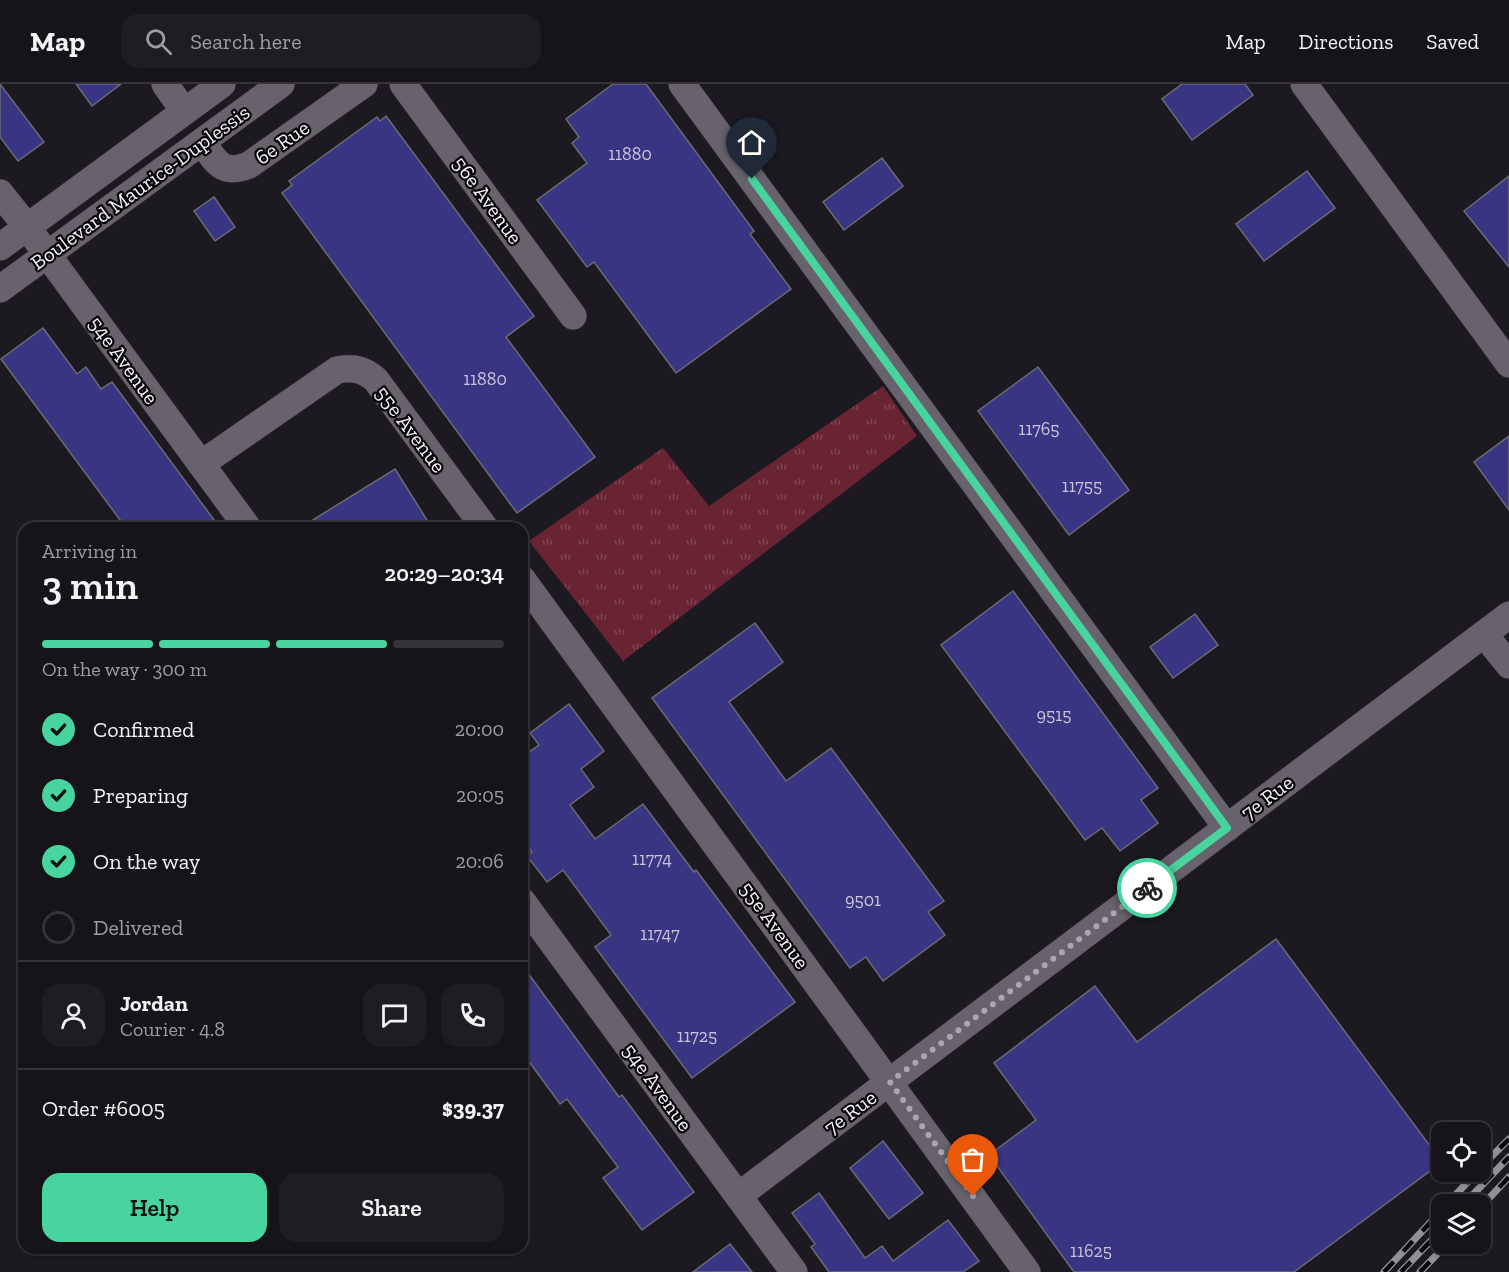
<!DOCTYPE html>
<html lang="en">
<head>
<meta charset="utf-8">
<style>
	:root { --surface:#161319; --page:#1f1c22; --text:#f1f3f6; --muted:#9e9ea2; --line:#353238; --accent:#47d49e }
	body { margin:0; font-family:"Zilla Slab",serif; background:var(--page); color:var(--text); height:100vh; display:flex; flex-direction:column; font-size:22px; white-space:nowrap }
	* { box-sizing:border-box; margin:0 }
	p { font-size:20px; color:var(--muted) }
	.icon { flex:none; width:33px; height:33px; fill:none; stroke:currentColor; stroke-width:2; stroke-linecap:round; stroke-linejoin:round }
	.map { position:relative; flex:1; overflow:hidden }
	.sheet { position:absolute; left:18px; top:438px; width:510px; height:732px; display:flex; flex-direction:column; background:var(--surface); border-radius:18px; box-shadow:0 2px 4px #0004,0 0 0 2px var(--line) }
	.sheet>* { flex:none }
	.tools { position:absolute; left:1431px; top:1038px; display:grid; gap:12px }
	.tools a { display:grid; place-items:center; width:60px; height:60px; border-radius:12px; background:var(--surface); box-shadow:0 2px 4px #0004,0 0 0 2px var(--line); font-size:30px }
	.pin { position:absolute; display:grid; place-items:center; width:51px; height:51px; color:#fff; margin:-62px -26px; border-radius:50% 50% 50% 0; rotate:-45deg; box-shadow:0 0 6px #0007 }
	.pin .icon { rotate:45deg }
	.courier { position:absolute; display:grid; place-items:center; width:60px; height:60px; margin:-30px; border:4px solid #47d49e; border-radius:50%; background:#fff; color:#222; box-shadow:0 2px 8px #0007 }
	.headline em { font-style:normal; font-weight:600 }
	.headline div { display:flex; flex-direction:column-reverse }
	.headline { display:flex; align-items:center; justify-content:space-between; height:102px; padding:0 24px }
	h1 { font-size:39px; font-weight:600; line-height:45px }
	.bar { display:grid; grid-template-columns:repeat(4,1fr); gap:9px 6px; align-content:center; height:72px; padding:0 24px }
	.bar i { height:8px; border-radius:4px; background:var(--line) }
	.bar .selected { background:var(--accent) }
	.bar p { grid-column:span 4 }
	.line { display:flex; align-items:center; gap:15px; padding:0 24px; border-top:2px solid var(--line) }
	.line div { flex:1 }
	.round { display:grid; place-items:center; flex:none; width:63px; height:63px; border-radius:18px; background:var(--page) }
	ol { padding:0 24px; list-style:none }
	li { display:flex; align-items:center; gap:18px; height:66px }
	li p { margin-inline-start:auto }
	li .icon { padding:6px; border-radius:50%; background:var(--accent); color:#111; stroke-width:4 }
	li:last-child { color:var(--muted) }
	li i { width:33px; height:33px; border:3px solid var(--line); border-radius:50% }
	.action { display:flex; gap:12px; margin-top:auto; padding:12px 24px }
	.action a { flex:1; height:69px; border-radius:18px; background:var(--accent); color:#111; font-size:24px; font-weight:600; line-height:69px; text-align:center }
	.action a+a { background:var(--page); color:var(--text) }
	header { display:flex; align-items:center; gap:36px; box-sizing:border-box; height:84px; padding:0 30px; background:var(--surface); border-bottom:2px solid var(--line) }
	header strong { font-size:28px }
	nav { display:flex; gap:33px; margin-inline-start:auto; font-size:21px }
	.search { width:420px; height:54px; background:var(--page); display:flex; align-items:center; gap:15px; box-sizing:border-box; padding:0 21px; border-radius:18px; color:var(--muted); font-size:22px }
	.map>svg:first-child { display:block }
	.grass { fill:url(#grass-tufts) }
	.building { fill:#393582; stroke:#6a6b75; stroke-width:1.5 }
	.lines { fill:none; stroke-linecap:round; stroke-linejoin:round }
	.minor-casing { stroke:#37353a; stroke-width:28 }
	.minor { stroke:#67626b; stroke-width:27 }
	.rail-casing { stroke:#949097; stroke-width:7 }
	.rail { stroke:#070508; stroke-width:4.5; stroke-dasharray:14; stroke-linecap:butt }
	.done { stroke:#aaa7ad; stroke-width:6; stroke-dasharray:0 10.8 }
	.route { stroke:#47d49e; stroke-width:8 }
	.labels { text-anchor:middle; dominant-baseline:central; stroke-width:4.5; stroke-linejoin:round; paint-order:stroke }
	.number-label { font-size:18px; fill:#c7c4db }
	.street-label { font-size:21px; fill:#f6f3f9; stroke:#070508 }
</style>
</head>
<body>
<header>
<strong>Map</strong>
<div class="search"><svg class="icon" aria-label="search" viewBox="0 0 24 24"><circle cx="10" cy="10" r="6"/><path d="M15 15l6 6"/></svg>Search here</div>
<nav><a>Map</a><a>Directions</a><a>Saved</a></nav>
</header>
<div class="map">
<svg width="1509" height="1188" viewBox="0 0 1509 1188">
	<defs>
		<pattern id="grass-tufts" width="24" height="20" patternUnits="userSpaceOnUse" patternTransform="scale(1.5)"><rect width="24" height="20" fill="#692434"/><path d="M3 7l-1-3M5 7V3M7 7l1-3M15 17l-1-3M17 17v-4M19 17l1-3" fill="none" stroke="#7f4452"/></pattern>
	</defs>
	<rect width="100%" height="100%" fill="#1d1921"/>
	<path class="grass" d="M 883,302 L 917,352 L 623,577 L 529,457 L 663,364 L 709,422 Z"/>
	<g class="building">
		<path d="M 0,0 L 44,58 L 18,77 L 0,53 Z"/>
		<path d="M 76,0 L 121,0 L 92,22 Z"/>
		<path d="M 613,0 L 646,0 L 754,147 L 750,150 L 791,205 L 676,289 L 594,178 L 587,183 L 537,116 L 587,79 L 572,59 L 579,53 L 566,35 Z"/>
		<path d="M 1182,0 L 1245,0 L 1253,11 L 1192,56 L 1162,15 Z"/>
		<path d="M 386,32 L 534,232 L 506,253 L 595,373 L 517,429 L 282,109 L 292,101 L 289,97 L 377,33 L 380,37 Z"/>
		<path d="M 882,74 L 903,102 L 844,146 L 823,118 Z"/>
		<path d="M 1307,87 L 1335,124 L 1264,177 L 1236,140 Z"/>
		<path d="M 1509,92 L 1509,183 L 1464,127 Z"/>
		<path d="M 214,113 L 235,143 L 215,157 L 194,127 Z"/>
		<path d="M 43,244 L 77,290 L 86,283 L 101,305 L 112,298 L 220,444 L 126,444 L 1,275 Z"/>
		<path d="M 1038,283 L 1129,406 L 1069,451 L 978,327 Z"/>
		<path d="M 1509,352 L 1509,426 L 1474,378 Z"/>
		<path d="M 395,385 L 432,444 L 300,444 Z"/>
		<path d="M 1013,507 L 1158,704 L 1141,716 L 1158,739 L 1120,767 L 1102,744 L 1085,756 L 941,561 Z"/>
		<path d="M 1195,530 L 1218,561 L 1173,594 L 1150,563 Z"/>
		<path d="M 755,539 L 783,578 L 729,618 L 786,697 L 831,664 L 944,817 L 928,828 L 945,851 L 883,897 L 866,873 L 850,884 L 652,614 Z"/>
		<path d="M 569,620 L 604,667 L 581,685 L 594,703 L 570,721 L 595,755 L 643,720 L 694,788 L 696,786 L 795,918 L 692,994 L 595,863 L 611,851 L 563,786 L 547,798 L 527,772 L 532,768 L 522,753 L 522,673 L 539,661 L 530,649 Z"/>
		<path d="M 1276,855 L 1442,1078 L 1294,1188 L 1074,1188 L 989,1071 L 1036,1036 L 994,979 L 1095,902 L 1137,958 Z"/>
		<path d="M 522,881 L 619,1013 L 622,1011 L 694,1108 L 642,1146 L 603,1094 L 618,1083 L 567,1015 L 560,1020 L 522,968 Z"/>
		<path d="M 883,1057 L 923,1109 L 889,1135 L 850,1084 Z"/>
		<path d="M 819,1109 L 865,1174 L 882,1162 L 893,1177 L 948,1136 L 979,1177 L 963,1188 L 829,1188 L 811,1163 L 815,1160 L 792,1129 Z"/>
		<path d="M 730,1160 L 752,1188 L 693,1188 Z"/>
	</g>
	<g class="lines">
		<defs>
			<g id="minor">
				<path d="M 165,0 L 184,27"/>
				<path d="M 403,0 L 573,232"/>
				<path d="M 682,0 L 1227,744"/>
				<path d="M 1304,0 L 1509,280"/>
				<path d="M 202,58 C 216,78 222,92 249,81 L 364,0"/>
				<path d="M 0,109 L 27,143 L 248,444"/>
				<path d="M 0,163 L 222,0"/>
				<path d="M 0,205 L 281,0"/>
				<path d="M 201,380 L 337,286 C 353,283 364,285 376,296 L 485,444"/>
				<path d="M 522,495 L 1027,1188"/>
				<path d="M 1484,550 L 1509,581"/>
				<path d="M 522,817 L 794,1188"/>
				<path d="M 738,1112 L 1509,531"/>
			</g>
		</defs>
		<use href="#minor" class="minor-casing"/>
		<use href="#minor" class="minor"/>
		<defs>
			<g id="rail">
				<path d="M 1480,1084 L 1509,1055"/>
				<path d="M 1447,1120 L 1477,1088"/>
				<path d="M 1464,1120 L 1509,1073"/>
				<path d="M 1480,1124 L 1509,1093"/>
				<path d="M 1384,1188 L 1442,1126"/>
				<path d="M 1401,1188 L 1442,1145"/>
				<path d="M 1420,1188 L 1447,1160"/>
			</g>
		</defs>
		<use href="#rail" class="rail-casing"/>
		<use href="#rail" class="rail"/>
	</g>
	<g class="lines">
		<path class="done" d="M 973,1112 L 890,998 L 1147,804"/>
		<path class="route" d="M 752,95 L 1227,744 L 1147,804"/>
	</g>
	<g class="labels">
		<g class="number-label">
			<text x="630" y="70">11880</text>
			<text x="485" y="295">11880</text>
			<text x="1039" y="345">11765</text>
			<text x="1082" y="402">11755</text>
			<text x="1054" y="631">9515</text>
			<text x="652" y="775">11774</text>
			<text x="863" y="816">9501</text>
			<text x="660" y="850">11747</text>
			<text x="697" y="952">11725</text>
			<text x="1091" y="1167">11625</text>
		</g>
		<g class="street-label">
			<text transform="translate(282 58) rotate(-35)">6e Rue</text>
			<text transform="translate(140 103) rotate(-36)">Boulevard Maurice-Duplessis</text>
			<text transform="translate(488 116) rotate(54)">56e Avenue</text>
			<text transform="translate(124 276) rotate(54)">54e Avenue</text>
			<text transform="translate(411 345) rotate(53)">55e Avenue</text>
			<text transform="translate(1267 713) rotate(-37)">7e Rue</text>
			<text transform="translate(775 841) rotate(54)">55e Avenue</text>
			<text transform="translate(658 1003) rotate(54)">54e Avenue</text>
			<text transform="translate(850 1028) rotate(-37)">7e Rue</text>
		</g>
	</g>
</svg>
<div class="tools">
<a><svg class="icon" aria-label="locate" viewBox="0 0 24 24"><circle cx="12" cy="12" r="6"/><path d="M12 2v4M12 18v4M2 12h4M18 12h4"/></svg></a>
<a><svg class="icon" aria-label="layers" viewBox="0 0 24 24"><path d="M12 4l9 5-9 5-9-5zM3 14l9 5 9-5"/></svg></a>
</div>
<div class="pin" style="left:973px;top:1112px;background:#ea580c"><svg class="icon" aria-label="bag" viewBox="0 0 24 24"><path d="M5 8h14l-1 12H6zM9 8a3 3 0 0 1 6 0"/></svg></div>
<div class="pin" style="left:752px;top:95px;background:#1f2937"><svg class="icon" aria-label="home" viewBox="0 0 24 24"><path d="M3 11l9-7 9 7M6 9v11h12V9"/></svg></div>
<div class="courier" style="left:1147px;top:804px"><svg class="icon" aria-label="bike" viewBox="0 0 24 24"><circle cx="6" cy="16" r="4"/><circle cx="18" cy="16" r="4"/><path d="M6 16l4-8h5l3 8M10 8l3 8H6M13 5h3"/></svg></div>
<section class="sheet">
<div class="headline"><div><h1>3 min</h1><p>Arriving in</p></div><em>20:29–20:34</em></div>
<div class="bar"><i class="selected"></i><i class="selected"></i><i class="selected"></i><i></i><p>On the way · 300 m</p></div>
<ol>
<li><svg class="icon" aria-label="check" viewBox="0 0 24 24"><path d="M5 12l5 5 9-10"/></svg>Confirmed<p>20:00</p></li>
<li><svg class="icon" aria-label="check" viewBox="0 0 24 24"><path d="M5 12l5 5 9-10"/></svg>Preparing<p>20:05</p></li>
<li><svg class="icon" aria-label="check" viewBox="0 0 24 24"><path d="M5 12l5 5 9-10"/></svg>On the way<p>20:06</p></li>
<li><i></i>Delivered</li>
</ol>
<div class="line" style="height:108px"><a class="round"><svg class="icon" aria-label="person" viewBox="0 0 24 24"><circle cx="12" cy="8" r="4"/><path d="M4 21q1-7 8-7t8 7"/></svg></a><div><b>Jordan</b><p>Courier · 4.8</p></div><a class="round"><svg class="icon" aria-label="chat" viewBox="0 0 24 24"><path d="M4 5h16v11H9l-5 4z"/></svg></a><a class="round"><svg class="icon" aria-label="phone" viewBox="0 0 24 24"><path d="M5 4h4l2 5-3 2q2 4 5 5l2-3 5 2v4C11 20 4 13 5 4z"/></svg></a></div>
<div class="line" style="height:78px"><div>Order #6005</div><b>$39.37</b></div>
<div class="action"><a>Help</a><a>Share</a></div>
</section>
</div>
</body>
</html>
